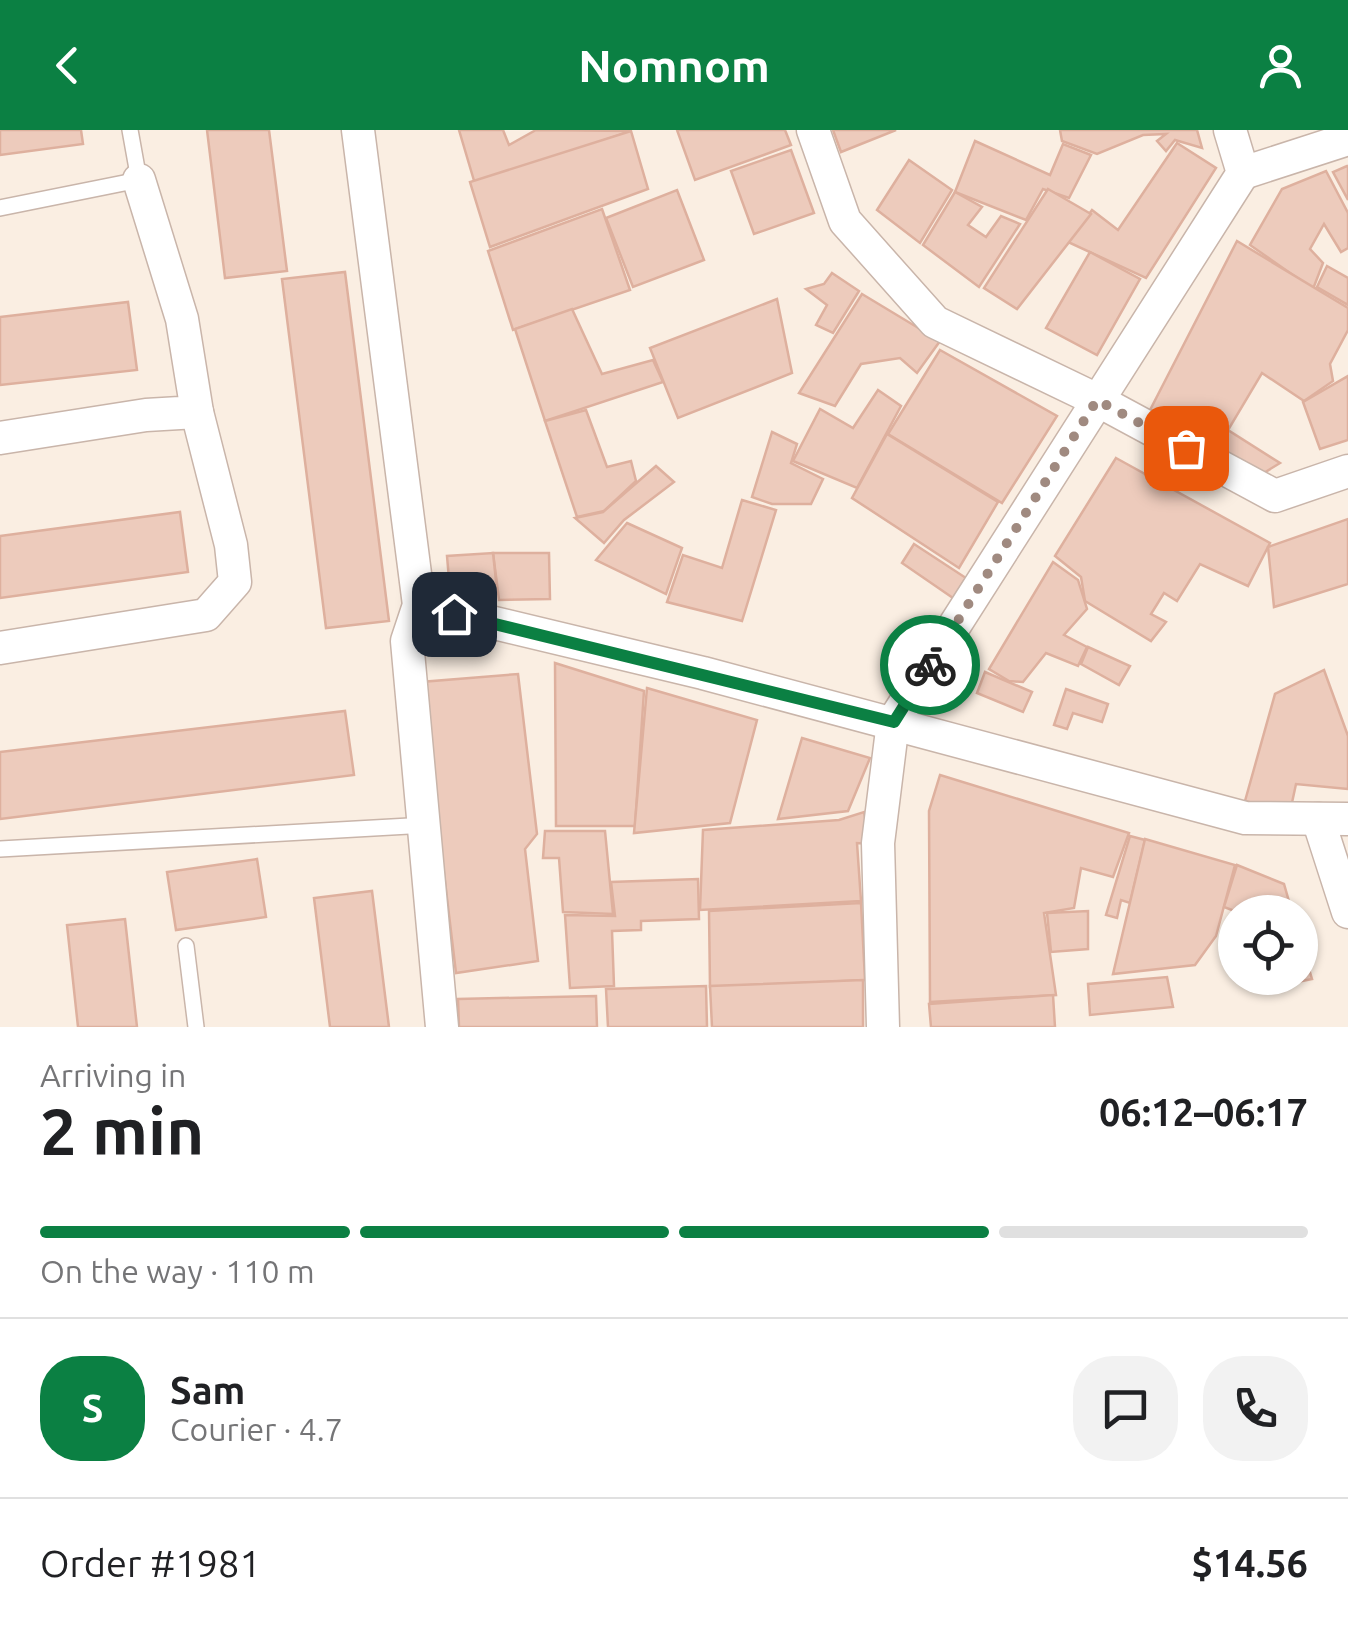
<!DOCTYPE html>
<html lang="en">
<head>
<meta charset="utf-8">
<style>
	:root { --surface:#fff; --page:#f2f2f2; --text:#202124; --muted:#757577; --line:#e0e0e0; --accent:#0b8043 }
	body { margin:0; font-family:Ubuntu,sans-serif; background:var(--page); color:var(--text); height:100vh; display:flex; flex-direction:column; font-size:38px; white-space:nowrap }
	* { box-sizing:border-box; margin:0 }
	p { font-size:32px; color:var(--muted) }
	.icon { flex:none; width:55px; height:55px; fill:none; stroke:currentColor; stroke-width:2; stroke-linecap:round; stroke-linejoin:round }
	.map { position:relative; height:897px; overflow:hidden }
	.side { display:flex; flex-direction:column; background:var(--surface); flex:1 }
	.side>* { flex:none }
	.fabs { position:absolute; left:1218px; top:765px; display:grid; gap:20px }
	.fabs a { display:grid; place-items:center; width:100px; height:100px; border-radius:50%; background:var(--surface); box-shadow:0 2px 8px #0004; font-size:50px }
	.pin { position:absolute; display:grid; place-items:center; width:85px; height:85px; color:#fff; margin:-42px; border-radius:20px; box-shadow:0 5px 15px #0006 }
	.courier { position:absolute; display:grid; place-items:center; width:100px; height:100px; margin:-50px; border:8px solid #0b8043; border-radius:50%; background:#fff; color:#222; box-shadow:0 2px 12px #0007 }
	.summary em { font-style:normal; font-weight:700 }
	.summary div { display:flex; flex-direction:column-reverse }
	.summary { display:flex; align-items:center; justify-content:space-between; height:170px; padding:0 40px }
	h1 { font-size:65px; font-weight:700; line-height:75px }
	.bar { display:grid; grid-template-columns:repeat(4,1fr); gap:15px 10px; align-content:center; height:120px; padding:0 40px }
	.bar i { height:12px; border-radius:8px; background:var(--line) }
	.bar .selected { background:var(--accent) }
	.bar p { grid-column:span 4 }
	.line { display:flex; align-items:center; gap:25px; padding:0 40px; border-top:2px solid var(--line) }
	.line div { flex:1 }
	.round { display:grid; place-items:center; flex:none; width:105px; height:105px; border-radius:40px; background:var(--page) }
	header { display:flex; justify-content:space-between; align-items:center; height:130px; padding:0 40px; background:var(--accent); color:#fff; font-size:45px; font-weight:700 }
	.map>svg:first-child { display:block }
	.building { fill:#edcbbc; stroke:#deb09e; stroke-width:2.5 }
	.lines { fill:none; stroke-linecap:round; stroke-linejoin:round }
	.service-casing { stroke:#c9b5aa; stroke-width:18 }
	.minor-casing { stroke:#c9b5aa; stroke-width:35 }
	.service { stroke:#fff; stroke-width:15 }
	.minor { stroke:#fff; stroke-width:32 }
	.done { stroke:#a08a80; stroke-width:10; stroke-dasharray:0 18 }
	.route { stroke:#0b8043; stroke-width:12 }
</style>
</head>
<body>
<header><svg class="icon" aria-label="back" viewBox="0 0 24 24"><path d="M15 5l-7 7 7 7"/></svg>Nomnom<svg class="icon" aria-label="person" viewBox="0 0 24 24"><circle cx="12" cy="8" r="4"/><path d="M4 21q1-7 8-7t8 7"/></svg></header>
<div class="map">
<svg width="1348" height="897" viewBox="0 0 1348 897">
	<rect width="100%" height="100%" fill="#faeee2"/>
	<g class="building">
		<path d="M 0,0 L 81,0 L 83,14 L 0,25 Z"/>
		<path d="M 207,0 L 269,0 L 287,141 L 225,148 Z"/>
		<path d="M 459,0 L 503,0 L 509,15 L 536,0 L 631,1 L 475,54 Z"/>
		<path d="M 677,0 L 785,0 L 791,15 L 695,50 Z"/>
		<path d="M 833,0 L 896,0 L 841,22 Z"/>
		<path d="M 1060,0 L 1197,0 L 1202,18 L 1175,10 L 1166,21 L 1157,11 L 1166,4 L 1143,5 L 1097,24 L 1062,11 Z"/>
		<path d="M 631,1 L 648,59 L 490,117 L 470,52 Z"/>
		<path d="M 975,11 L 1050,45 L 1063,14 L 1091,25 L 1069,68 L 1043,59 L 1026,90 L 955,62 Z"/>
		<path d="M 1177,13 L 1216,38 L 1146,148 L 1068,112 L 1092,80 L 1118,100 Z"/>
		<path d="M 791,20 L 814,83 L 754,104 L 731,41 Z"/>
		<path d="M 909,30 L 952,60 L 920,113 L 877,80 Z"/>
		<path d="M 1347,36 L 1348,37 L 1348,70 L 1333,42 Z"/>
		<path d="M 1326,41 L 1348,83 L 1348,118 L 1341,122 L 1324,94 L 1310,119 L 1323,133 L 1313,159 L 1250,115 L 1282,59 Z"/>
		<path d="M 1048,59 L 1091,84 L 1017,179 L 984,158 Z"/>
		<path d="M 677,60 L 704,130 L 633,157 L 606,88 Z"/>
		<path d="M 955,62 L 982,77 L 968,95 L 986,107 L 1001,86 L 1020,94 L 979,157 L 923,115 Z"/>
		<path d="M 602,79 L 630,160 L 513,200 L 488,121 Z"/>
		<path d="M 1237,111 L 1348,178 L 1348,200 L 1330,234 L 1333,251 L 1304,271 L 1262,243 L 1228,300 L 1280,333 L 1254,349 L 1149,282 Z"/>
		<path d="M 1090,122 L 1140,149 L 1097,225 L 1046,198 Z"/>
		<path d="M 1327,136 L 1348,148 L 1348,175 L 1317,157 Z"/>
		<path d="M 345,142 L 389,491 L 326,498 L 282,149 Z"/>
		<path d="M 832,143 L 859,161 L 833,203 L 816,195 L 827,175 L 806,159 L 824,154 Z"/>
		<path d="M 862,164 L 940,211 L 917,243 L 900,228 L 861,234 L 835,276 L 799,263 Z"/>
		<path d="M 777,169 L 792,243 L 678,288 L 650,218 Z"/>
		<path d="M 128,172 L 137,240 L 0,255 L 0,187 Z"/>
		<path d="M 572,179 L 602,244 L 653,230 L 663,252 L 545,291 L 515,199 Z"/>
		<path d="M 940,220 L 1057,286 L 1002,373 L 888,304 Z"/>
		<path d="M 1348,246 L 1348,310 L 1320,319 L 1303,272 Z"/>
		<path d="M 878,260 L 901,276 L 857,358 L 793,331 L 820,279 L 853,298 Z"/>
		<path d="M 586,280 L 607,337 L 631,331 L 636,351 L 604,381 L 577,387 L 545,291 Z"/>
		<path d="M 772,302 L 797,314 L 791,333 L 823,349 L 811,374 L 772,374 L 752,367 Z"/>
		<path d="M 887,304 L 998,372 L 959,438 L 852,368 Z"/>
		<path d="M 1116,328 L 1270,413 L 1248,456 L 1200,434 L 1177,471 L 1164,463 L 1151,484 L 1166,492 L 1151,511 L 1085,471 L 1081,447 L 1055,426 Z"/>
		<path d="M 656,336 L 674,352 L 624,390 L 604,413 L 575,388 L 603,382 Z"/>
		<path d="M 742,370 L 776,380 L 742,491 L 667,472 L 683,425 L 722,438 Z"/>
		<path d="M 180,382 L 188,442 L 0,468 L 0,406 Z"/>
		<path d="M 1348,389 L 1348,454 L 1274,477 L 1268,417 Z"/>
		<path d="M 627,393 L 682,418 L 666,464 L 596,430 Z"/>
		<path d="M 914,414 L 966,448 L 953,468 L 902,433 Z"/>
		<path d="M 493,423 L 549,423 L 550,469 L 499,470 Z"/>
		<path d="M 493,423 L 497,460 L 450,461 L 447,426 Z"/>
		<path d="M 1053,432 L 1078,450 L 1087,479 L 1064,505 L 1087,517 L 1078,536 L 1046,523 L 1023,552 L 1009,551 L 989,539 Z"/>
		<path d="M 1088,517 L 1130,536 L 1119,555 L 1081,534 Z"/>
		<path d="M 555,533 L 644,561 L 635,696 L 556,696 Z"/>
		<path d="M 1324,540 L 1348,606 L 1348,659 L 1296,654 L 1290,682 L 1245,671 L 1275,564 Z"/>
		<path d="M 985,542 L 1032,562 L 1023,582 L 977,563 Z"/>
		<path d="M 518,544 L 537,704 L 525,719 L 538,831 L 456,843 L 421,552 Z"/>
		<path d="M 647,558 L 757,590 L 730,693 L 634,703 Z"/>
		<path d="M 1066,559 L 1108,574 L 1102,592 L 1073,583 L 1067,599 L 1054,595 Z"/>
		<path d="M 345,581 L 354,645 L 0,689 L 0,622 Z"/>
		<path d="M 802,608 L 870,628 L 848,681 L 778,689 Z"/>
		<path d="M 940,645 L 1129,703 L 1113,747 L 1081,738 L 1074,778 L 1044,783 L 1056,865 L 930,872 L 929,681 Z"/>
		<path d="M 864,682 L 870,714 L 857,713 L 861,771 L 700,780 L 703,700 L 839,690 Z"/>
		<path d="M 545,701 L 605,701 L 613,784 L 563,782 L 559,728 L 543,728 Z"/>
		<path d="M 1130,706 L 1145,710 L 1130,773 L 1121,770 L 1117,788 L 1106,785 Z"/>
		<path d="M 1145,709 L 1235,735 L 1216,806 L 1195,835 L 1113,844 Z"/>
		<path d="M 257,729 L 266,787 L 176,800 L 167,742 Z"/>
		<path d="M 1237,735 L 1284,754 L 1292,782 L 1237,782 L 1224,777 Z"/>
		<path d="M 698,749 L 699,789 L 641,791 L 641,800 L 612,801 L 614,856 L 570,858 L 565,785 L 615,786 L 611,752 Z"/>
		<path d="M 372,761 L 389,897 L 330,897 L 314,768 Z"/>
		<path d="M 861,773 L 865,850 L 710,857 L 709,781 Z"/>
		<path d="M 1088,781 L 1088,819 L 1051,822 L 1047,783 Z"/>
		<path d="M 125,789 L 137,897 L 78,897 L 67,795 Z"/>
		<path d="M 1300,809 L 1312,849 L 1268,858 L 1265,848 L 1300,848 Z"/>
		<path d="M 1167,847 L 1173,877 L 1090,885 L 1088,854 Z"/>
		<path d="M 863,850 L 863,897 L 712,897 L 710,856 Z"/>
		<path d="M 706,856 L 707,897 L 608,897 L 606,859 Z"/>
		<path d="M 1053,865 L 1055,897 L 931,897 L 929,874 Z"/>
		<path d="M 596,866 L 597,897 L 459,897 L 458,869 Z"/>
	</g>
	<g class="lines">
		<defs>
			<g id="service">
				<path d="M 0,78 L 139,50 L 130,0"/>
				<path d="M 0,719 L 427,695"/>
				<path d="M 186,816 L 196,897"/>
			</g>
			<g id="minor">
				<path d="M 358,0 L 419,475 L 407,511 L 442,897"/>
				<path d="M 813,0 L 845,91 L 935,192 L 1097,270 L 1275,366 L 1348,341"/>
				<path d="M 1243,43 L 1348,9"/>
				<path d="M 0,308 L 146,285 L 197,282 L 182,189 L 139,50"/>
				<path d="M 419,475 L 703,543 L 1245,688 L 1348,689"/>
				<path d="M 0,518 L 206,485 L 235,452 L 231,415 L 197,282"/>
				<path d="M 1318,689 L 1348,782"/>
				<path d="M 883,897 L 878,713 L 893,592 L 1243,43 L 1230,0"/>
			</g>
		</defs>
		<use href="#service" class="service-casing"/>
		<use href="#minor" class="minor-casing"/>
		<use href="#service" class="service"/>
		<use href="#minor" class="minor"/>
	</g>
	<g class="lines">
		<path class="done" d="M 930,535 L 1097,270 L 1186,318"/>
		<path class="route" d="M 454,484 L 894,592 L 930,535"/>
	</g>
</svg>
<div class="fabs">
<a><svg class="icon" aria-label="locate" viewBox="0 0 24 24"><circle cx="12" cy="12" r="6"/><path d="M12 2v4M12 18v4M2 12h4M18 12h4"/></svg></a>
</div>
<div class="pin" style="left:1186px;top:318px;background:#ea580c"><svg class="icon" aria-label="bag" viewBox="0 0 24 24"><path d="M5 8h14l-1 12H6zM9 8a3 3 0 0 1 6 0"/></svg></div>
<div class="pin" style="left:454px;top:484px;background:#1f2937"><svg class="icon" aria-label="home" viewBox="0 0 24 24"><path d="M3 11l9-7 9 7M6 9v11h12V9"/></svg></div>
<div class="courier" style="left:930px;top:535px"><svg class="icon" aria-label="bike" viewBox="0 0 24 24"><circle cx="6" cy="16" r="4"/><circle cx="18" cy="16" r="4"/><path d="M6 16l4-8h5l3 8M10 8l3 8H6M13 5h3"/></svg></div>
</div>
<section class="side">
<div class="summary"><div><h1>2 min</h1><p>Arriving in</p></div><em>06:12–06:17</em></div>
<div class="bar"><i class="selected"></i><i class="selected"></i><i class="selected"></i><i></i><p>On the way · 110 m</p></div>
<div class="line" style="height:180px"><b class="round" style="background:var(--accent);color:#fff">S</b><div><b>Sam</b><p>Courier · 4.7</p></div><a class="round"><svg class="icon" aria-label="chat" viewBox="0 0 24 24"><path d="M4 5h16v11H9l-5 4z"/></svg></a><a class="round"><svg class="icon" aria-label="phone" viewBox="0 0 24 24"><path d="M5 4h4l2 5-3 2q2 4 5 5l2-3 5 2v4C11 20 4 13 5 4z"/></svg></a></div>
<div class="line" style="height:130px"><div>Order #1981</div><b>$14.56</b></div>
</section>
</body>
</html>
